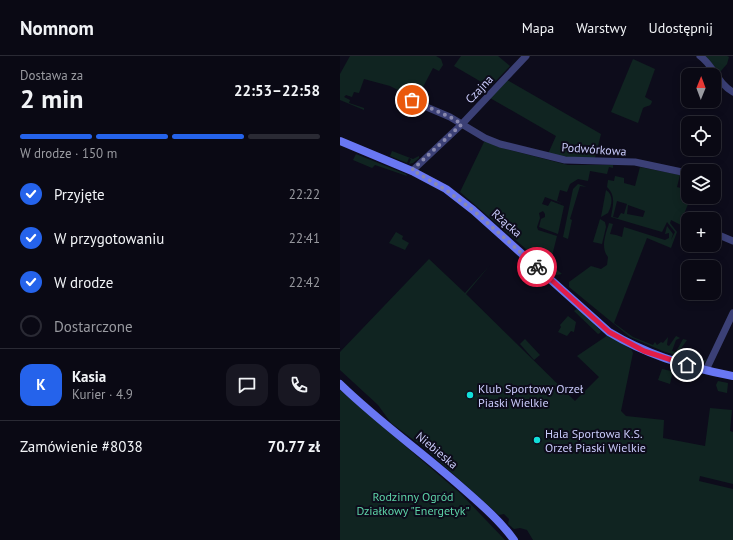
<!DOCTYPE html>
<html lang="pl">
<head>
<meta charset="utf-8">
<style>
	:root { --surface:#0a0914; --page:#181722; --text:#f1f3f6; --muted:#999aa0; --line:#2a2a34; --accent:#2563eb }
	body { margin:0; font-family:"PT Sans",sans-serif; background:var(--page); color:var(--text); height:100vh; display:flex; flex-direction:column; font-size:15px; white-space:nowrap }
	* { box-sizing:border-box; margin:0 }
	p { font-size:13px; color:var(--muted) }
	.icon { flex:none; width:22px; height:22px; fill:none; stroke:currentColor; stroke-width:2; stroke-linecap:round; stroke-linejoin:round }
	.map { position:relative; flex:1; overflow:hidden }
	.side { display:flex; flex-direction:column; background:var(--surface); width:340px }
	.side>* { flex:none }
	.needle { width:26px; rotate:1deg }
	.controls { position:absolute; left:341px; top:12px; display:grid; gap:8px }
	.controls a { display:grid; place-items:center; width:40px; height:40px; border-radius:8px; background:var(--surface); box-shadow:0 2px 10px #0003,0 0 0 1px var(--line); font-size:20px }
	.pin { position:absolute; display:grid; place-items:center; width:34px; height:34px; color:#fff; margin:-17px; border:2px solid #fff; border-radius:50%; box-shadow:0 1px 4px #0007 }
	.courier { position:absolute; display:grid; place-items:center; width:40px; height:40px; margin:-20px; border:3px solid #e11d48; border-radius:50%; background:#fff; color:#222; box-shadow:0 1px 5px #0007 }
	.headline em { font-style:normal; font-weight:800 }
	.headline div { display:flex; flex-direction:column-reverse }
	.headline { display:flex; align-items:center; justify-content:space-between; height:68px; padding:0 20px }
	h1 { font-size:26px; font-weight:800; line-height:30px }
	.bar { display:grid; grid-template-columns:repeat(4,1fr); gap:6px 4px; align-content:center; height:48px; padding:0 20px }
	.bar i { height:5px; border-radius:3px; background:var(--line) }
	.bar .selected { background:var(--accent) }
	.bar p { grid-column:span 4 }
	.line { display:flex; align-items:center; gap:10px; padding:0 20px; border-top:1px solid var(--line) }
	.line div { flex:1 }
	.round { display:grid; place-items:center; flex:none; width:42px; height:42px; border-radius:12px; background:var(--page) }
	ol { padding:0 20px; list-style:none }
	li { display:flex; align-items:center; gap:12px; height:44px }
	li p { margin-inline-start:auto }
	li .icon { padding:4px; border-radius:50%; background:var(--accent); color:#fff; stroke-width:4 }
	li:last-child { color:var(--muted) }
	li i { width:22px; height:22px; border:2px solid var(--line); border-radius:50% }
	header { display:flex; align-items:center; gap:24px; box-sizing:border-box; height:56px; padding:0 20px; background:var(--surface); border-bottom:1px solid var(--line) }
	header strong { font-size:19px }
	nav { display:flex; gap:22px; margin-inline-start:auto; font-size:14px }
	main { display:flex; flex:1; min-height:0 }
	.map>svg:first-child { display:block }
	.green { fill:#102421; fill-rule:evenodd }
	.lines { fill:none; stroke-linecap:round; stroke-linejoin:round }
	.street { stroke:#3b4076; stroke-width:7 }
	.secondary { stroke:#6977f3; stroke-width:8 }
	.done { stroke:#8888ad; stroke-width:4; stroke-dasharray:0 7.2 }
	.route { stroke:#e11d48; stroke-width:5 }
	.poi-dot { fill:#12dfd9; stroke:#0d0c1b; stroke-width:1.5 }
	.labels { text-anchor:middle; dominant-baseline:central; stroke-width:4; stroke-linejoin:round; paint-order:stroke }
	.street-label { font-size:12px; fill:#cacbfb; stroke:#0d0c1b }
	.poi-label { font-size:12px; fill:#cacbfb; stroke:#0d0c1b; text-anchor:start }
	.park-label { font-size:12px; fill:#5dd3a7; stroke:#0d0c1b }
</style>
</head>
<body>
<header>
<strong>Nomnom</strong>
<nav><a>Mapa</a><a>Warstwy</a><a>Udostępnij</a></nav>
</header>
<main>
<section class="side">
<div class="headline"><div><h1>2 min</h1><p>Dostawa za</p></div><em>22:53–22:58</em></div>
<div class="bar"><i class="selected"></i><i class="selected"></i><i class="selected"></i><i></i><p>W drodze · 150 m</p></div>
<ol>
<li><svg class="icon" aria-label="check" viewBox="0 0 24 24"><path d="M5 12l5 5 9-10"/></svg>Przyjęte<p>22:22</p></li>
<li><svg class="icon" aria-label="check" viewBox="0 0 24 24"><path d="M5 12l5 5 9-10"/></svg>W przygotowaniu<p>22:41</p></li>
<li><svg class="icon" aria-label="check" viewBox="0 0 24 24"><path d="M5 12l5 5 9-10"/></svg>W drodze<p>22:42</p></li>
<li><i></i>Dostarczone</li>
</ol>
<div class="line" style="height:72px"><b class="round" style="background:var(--accent);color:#fff">K</b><div><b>Kasia</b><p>Kurier · 4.9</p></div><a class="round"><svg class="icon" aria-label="chat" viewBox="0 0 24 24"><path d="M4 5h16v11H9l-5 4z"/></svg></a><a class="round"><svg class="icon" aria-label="phone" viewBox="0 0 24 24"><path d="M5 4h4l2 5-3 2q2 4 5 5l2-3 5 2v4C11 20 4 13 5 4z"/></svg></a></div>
<div class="line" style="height:52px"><div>Zamówienie #8038</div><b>70.77 zł</b></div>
</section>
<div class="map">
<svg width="393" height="484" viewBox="0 0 393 484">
	<rect width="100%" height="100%" fill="#0d0c1b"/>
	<g class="green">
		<path d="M 10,0 L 96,0 L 101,3 L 103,9 L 99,15 L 93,12 L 83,31 L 72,41 L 50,30 L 24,23 L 19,37 L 14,36 L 12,41 L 6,39 L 4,41 L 10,44 L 9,47 L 24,52 L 24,54 L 0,44 L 0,18 Z"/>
		<path d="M 121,0 L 158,0 L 170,10 L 150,31 L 114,10 Z"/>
		<path d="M 363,0 L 387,0 L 389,1 L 387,8 L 380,16 Z"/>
		<path d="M 293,3 L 315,13 L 305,41 L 312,45 C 311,51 308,49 303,52 L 298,67 L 271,56 Z"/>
		<path d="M 167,24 L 261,78 L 255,102 L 233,102 L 208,98 L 216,80 L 150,42 Z"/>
		<path d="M 146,85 L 158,91 L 228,109 L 273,109 L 273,112 L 269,111 L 267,118 L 250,115 L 248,125 L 238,123 L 230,128 L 227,136 L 220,134 L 217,145 L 224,148 L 205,141 L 202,148 L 208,150 L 211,145 L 224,150 L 218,178 L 199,171 L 201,163 L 205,161 L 205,158 L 203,155 L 199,157 L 200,162 L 197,171 L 198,174 L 217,180 L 210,208 L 222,218 L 216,219 L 120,136 L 144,86 Z"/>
		<path d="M 52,95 L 73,103 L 79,100 L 79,102 L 73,107 L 69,108 L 71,103 L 69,102 L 67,107 L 50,100 Z"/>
		<path d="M 16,98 L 66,118 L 67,120 L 35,109 L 32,112 L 13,104 Z"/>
		<path d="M 290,109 L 340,119 L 337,131 L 348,134 L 348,141 L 351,141 L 344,158 L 343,170 L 331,164 L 330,167 L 337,176 L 331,192 L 307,182 L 274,267 L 293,281 L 313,289 L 315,286 L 317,289 L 321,286 L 323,287 L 328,281 L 327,289 L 329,290 L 336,280 L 340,282 L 336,284 L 332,295 L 336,296 L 343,283 L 347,284 L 337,298 L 362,305 L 367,303 L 380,277 L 367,303 L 365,306 L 325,296 L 290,281 L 229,231 L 229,226 L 251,210 L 261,213 L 267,209 L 268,201 C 260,191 266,178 269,167 L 273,168 L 270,178 L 276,179 L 278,172 L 276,179 L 282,181 L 284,171 L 325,184 L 329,182 L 329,177 L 325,178 L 327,170 L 333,178 L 331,184 L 335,176 L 327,166 L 322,176 L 271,161 C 273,149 276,140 267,131 L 268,124 L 274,125 L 275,120 L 284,122 L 284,127 L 295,130 L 300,111 ZM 277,145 L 287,148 L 284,158 L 281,157 L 278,162 L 273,161 ZM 288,149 L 305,155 L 303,161 L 287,158 Z"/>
		<path d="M 238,128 L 247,131 L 240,130 L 230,163 L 232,164 L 228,183 L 223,181 L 233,133 Z"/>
		<path d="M 266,134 C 274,139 272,149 268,157 L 261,161 Z"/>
		<path d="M 260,163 L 265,166 L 266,171 L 262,188 L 253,186 Z"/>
		<path d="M 56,176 L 63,180 L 62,183 L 69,187 L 65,194 L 49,187 Z"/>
		<path d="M 89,203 L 125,237 L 150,209 L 126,238 L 235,345 L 259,321 L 237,300 L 268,279 L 291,293 L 293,297 L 281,355 L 286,360 L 324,364 L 323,382 L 365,390 L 370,352 L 392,354 L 390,375 L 393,376 L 393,428 L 360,420 L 359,425 L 393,433 L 393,484 L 193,484 L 187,474 L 180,472 L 174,473 L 168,468 L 169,463 L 164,458 L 159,459 L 83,391 L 51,367 L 38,349 L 0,314 L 0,296 Z"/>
		<path d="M 238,252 L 261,275 L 260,277 L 258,278 L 234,255 Z"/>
		<path d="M 228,260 L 236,266 L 234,276 L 231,275 L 227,280 L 218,276 L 221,271 L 220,269 Z"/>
		<path d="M 185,283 L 200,299 L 194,304 L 180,288 Z"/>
		<path d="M 322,313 L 331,315 L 332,319 L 330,328 L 318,324 Z"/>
		<path d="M 378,325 L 388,327 L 387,337 L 378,335 L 376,329 Z"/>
		<path d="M 0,334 L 121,438 L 165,484 L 0,484 Z"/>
	</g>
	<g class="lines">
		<g class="street">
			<path d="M 360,0 C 374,10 377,27 393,36"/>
			<path d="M 63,41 L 110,61 L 145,82 L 160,88 L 225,104 L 295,106 L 342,116"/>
			<path d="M 72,115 L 122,68 L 186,0"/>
			<path d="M 347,166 L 348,167"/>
			<path d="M 374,177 L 393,185"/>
			<path d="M 366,314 L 393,257"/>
		</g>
		<g class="secondary">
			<path d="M 0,85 L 72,115 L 106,133 L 133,154 L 269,276 C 307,299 350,312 393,320"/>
			<path d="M 0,328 C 40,367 86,399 127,436 C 144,451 161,466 174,484"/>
		</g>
	</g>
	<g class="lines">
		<path class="done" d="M 72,44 L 110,61 L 122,68 L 72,114 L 106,134 L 133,154 L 197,211"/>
		<path class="route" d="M 197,211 L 269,276 L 304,295 L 347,309"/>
	</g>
	<g class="poi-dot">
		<circle cx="130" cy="339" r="4"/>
		<circle cx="197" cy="384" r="4"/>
	</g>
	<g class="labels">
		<g class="street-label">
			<text transform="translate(139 33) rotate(-47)">Czajna</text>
			<text transform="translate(254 93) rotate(4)">Podwórkowa</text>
			<text transform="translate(167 167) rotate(41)">Rżącka</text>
			<text transform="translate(97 394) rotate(40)">Niebieska</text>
		</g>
		<g class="poi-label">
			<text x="138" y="332">Klub Sportowy Orzeł<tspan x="138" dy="14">Piaski Wielkie</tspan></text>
			<text x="205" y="377">Hala Sportowa K.S.<tspan x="205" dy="14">Orzeł Piaski Wielkie</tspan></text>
		</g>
		<g class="park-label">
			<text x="73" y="440">Rodzinny Ogród<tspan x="73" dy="14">Działkowy "Energetyk"</tspan></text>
		</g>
	</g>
</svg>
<div class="controls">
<a><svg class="needle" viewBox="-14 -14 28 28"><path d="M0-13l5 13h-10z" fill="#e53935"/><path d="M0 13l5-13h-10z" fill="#999aa0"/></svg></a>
<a><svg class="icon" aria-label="locate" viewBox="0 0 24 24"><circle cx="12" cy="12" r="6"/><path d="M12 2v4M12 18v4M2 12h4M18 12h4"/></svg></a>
<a><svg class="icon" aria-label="layers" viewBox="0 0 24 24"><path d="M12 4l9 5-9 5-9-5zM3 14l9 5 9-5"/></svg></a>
<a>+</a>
<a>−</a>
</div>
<div class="pin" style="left:72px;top:44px;background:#ea580c"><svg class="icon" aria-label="bag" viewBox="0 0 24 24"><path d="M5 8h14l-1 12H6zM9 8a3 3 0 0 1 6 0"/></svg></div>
<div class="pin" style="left:347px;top:309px;background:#1f2937"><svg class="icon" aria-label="home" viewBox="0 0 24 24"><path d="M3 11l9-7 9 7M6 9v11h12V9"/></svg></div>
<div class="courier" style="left:197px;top:211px"><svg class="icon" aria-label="bike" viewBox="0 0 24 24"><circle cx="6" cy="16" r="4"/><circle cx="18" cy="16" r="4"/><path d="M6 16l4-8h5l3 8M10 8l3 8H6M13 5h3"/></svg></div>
</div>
</main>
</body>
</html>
